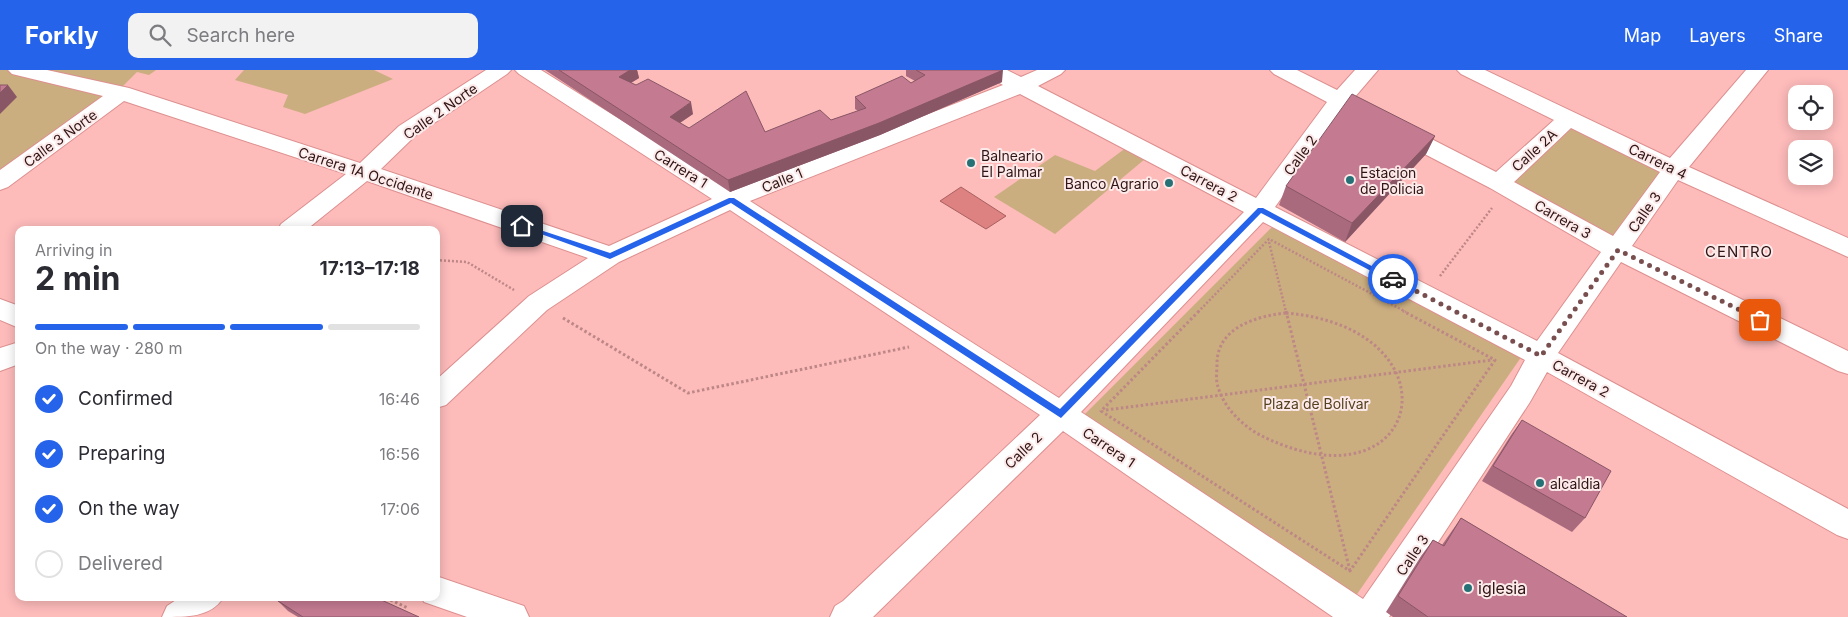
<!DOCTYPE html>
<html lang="en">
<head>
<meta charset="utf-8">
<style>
	:root { --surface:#fff; --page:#f2f2f3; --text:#2b2b33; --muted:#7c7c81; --line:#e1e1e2; --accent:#2563eb }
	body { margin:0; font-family:Inter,sans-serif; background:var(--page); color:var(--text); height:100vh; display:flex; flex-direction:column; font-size:19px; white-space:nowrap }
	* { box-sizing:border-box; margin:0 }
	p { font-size:16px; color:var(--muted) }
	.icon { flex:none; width:28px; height:28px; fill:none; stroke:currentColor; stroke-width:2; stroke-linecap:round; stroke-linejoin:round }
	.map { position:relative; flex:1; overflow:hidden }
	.details { position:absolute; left:15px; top:156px; width:425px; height:375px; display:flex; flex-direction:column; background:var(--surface); border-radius:10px; box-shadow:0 2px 12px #0003 }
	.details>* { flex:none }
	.tools { position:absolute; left:1788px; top:15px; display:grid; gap:10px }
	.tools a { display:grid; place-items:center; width:45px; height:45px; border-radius:10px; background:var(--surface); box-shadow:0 2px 12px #0003; font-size:25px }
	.pin { position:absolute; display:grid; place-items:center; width:42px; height:42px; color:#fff; margin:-21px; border-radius:10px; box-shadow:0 2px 8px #0006 }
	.courier { position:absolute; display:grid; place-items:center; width:50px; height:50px; margin:-25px; border:4px solid #2563eb; border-radius:50%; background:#fff; color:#222; box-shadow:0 1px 6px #0007 }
	.headline em { font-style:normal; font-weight:700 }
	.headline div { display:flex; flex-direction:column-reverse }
	.headline { display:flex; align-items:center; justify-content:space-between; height:85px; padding:0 20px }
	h1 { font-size:32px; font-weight:700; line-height:38px }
	.bar { display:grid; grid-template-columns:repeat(4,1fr); gap:8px 5px; align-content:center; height:60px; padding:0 20px }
	.bar i { height:6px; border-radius:4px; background:var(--line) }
	.bar .active { background:var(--accent) }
	.bar p { grid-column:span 4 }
	ol { padding:0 20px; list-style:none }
	li { display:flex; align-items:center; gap:15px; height:55px }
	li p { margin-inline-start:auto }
	li .icon { padding:5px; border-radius:50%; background:var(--accent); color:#fff; stroke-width:4 }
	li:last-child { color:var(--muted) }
	li i { width:28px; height:28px; border:2px solid var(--line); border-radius:50% }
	header { display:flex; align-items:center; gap:30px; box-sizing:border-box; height:70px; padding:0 25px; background:var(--accent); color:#fff }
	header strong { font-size:24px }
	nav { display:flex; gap:28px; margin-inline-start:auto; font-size:18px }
	.search { width:350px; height:45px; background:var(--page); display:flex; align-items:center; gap:12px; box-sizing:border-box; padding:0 18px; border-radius:10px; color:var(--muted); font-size:19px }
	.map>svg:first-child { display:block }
	.green { fill:#cbae80 }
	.water { fill:#dd8181; stroke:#a96060 }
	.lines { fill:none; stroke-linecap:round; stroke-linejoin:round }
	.street-casing { stroke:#dd8f8f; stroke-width:2 }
	.path-far1 { stroke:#bd8786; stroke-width:2.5; stroke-dasharray:2 2; stroke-linecap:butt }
	.path { stroke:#bd8786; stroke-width:3; stroke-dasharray:2.5 2.5; stroke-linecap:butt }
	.street { fill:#fff; fill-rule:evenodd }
	.wall { fill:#a96a7e }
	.shaded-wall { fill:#895666 }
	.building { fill:#c47b92; stroke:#895666 }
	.route { fill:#2563eb }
	.done { stroke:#784e4e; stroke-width:5; stroke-dasharray:0 9 }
	.poi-dot { fill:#267175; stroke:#fceaea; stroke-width:2 }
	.labels { text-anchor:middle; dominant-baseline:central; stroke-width:4; stroke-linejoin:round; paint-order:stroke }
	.street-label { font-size:14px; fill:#311414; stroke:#fceaea }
	.poi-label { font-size:14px; fill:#311414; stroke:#fceaea; text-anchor:start }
	.park-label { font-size:14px; fill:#55411e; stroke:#fceaea }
	.neighbourhood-label { font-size:15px; letter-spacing:1px; fill:#311414; stroke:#fceaea }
	.near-poi-label { font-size:16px; fill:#311414; stroke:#fceaea; text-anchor:start }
</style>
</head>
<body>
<header>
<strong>Forkly</strong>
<div class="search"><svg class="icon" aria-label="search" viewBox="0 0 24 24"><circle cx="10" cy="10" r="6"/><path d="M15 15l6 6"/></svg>Search here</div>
<nav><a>Map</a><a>Layers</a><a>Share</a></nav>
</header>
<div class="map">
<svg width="1848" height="547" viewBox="0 0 1848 547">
	<rect width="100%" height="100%" fill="#fdbbba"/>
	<g class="green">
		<path d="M 0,0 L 156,0 L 149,5 L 137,2 L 114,25 L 0,106 Z"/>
		<path d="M 244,0 L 374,0 L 393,9 L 305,44 L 283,37 L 288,25 L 235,10 Z"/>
		<path d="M 1571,54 L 1664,99 L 1615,170 L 1508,113 Z"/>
		<path d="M 1131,74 L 1151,84 L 1055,164 L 994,127 L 1055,85 L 1095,101 Z"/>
		<path d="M 1274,155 L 1524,283 L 1355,527 L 1083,346 Z"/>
	</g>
	<path class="water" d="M 961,117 L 1006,146 L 986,159 L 940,131 Z"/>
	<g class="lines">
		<defs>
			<g id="street">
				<path d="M 8,0 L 47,0 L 129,18 L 360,93 L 399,56 L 486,0 L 511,0 L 507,4 L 415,66 L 381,99 L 609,176 L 712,129 L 519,4 L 515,0 L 541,0 L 733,120 L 1003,15 L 984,4 L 980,0 L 1007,0 L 1021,7 L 1037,0 L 1065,0 L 1061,4 L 1038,16 L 1256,128 L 1327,32 L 1274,4 L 1270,0 L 1297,0 L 1337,20 L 1355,0 L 1378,0 L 1354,28 L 1364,33 L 1367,38 L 1364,43 L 1356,45 L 1344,40 L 1275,137 L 1537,271 L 1601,182 L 1490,118 L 1388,65 L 1385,60 L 1388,55 L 1396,53 L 1404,55 L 1496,102 L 1554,50 L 1461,4 L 1457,0 L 1485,0 L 1670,88 L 1746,0 L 1768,0 L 1689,97 L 1848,168 L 1848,187 L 1678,110 L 1632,176 L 1848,281 L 1848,304 L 1838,301 L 1621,192 L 1558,283 L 1848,439 L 1848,469 L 1837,465 L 1547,302 L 1530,332 L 1389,547 L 1333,547 L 1063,361 L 873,547 L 830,547 L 835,536 L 843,531 L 1040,345 L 730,140 L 619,192 L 547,240 L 446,335 L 436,338 L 436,310 L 529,226 L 588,188 L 367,111 L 306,160 L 278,160 L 281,154 L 346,104 L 124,31 L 8,117 L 0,120 L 0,100 L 103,26 L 12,4 ZM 1020,24 L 1244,142 L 1059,328 L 750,131 ZM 1571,58 L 1660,102 L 1613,166 L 1514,112 ZM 1263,152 L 1525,290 L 1511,316 L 1363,529 L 1081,342 Z"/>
				<path d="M 0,229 L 19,236 L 19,258 L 0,250 Z"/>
				<path d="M 19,272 L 19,294 L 0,301 L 0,278 Z"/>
				<path d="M 436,506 L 524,536 L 529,547 L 467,547 L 424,532 L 422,528 L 436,528 Z"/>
				<path d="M 179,528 L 223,528 C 211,547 188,547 162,547 L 167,536 Z"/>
			</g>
		</defs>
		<use href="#street" class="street-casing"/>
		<g class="path-far1">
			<path d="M 1269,172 L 1286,242"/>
			<path d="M 436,190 L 467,192 L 514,220"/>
			<path d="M 1440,206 L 1492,138"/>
			<path d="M 1198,242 L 1269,169 L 1406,242"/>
		</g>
		<g class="path">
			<path d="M 1199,241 L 1101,341 L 1350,501 L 1495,290 L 1403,241"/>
			<path d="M 1286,241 L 1350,501"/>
			<path d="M 1286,243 C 1461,258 1425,442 1266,368 C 1244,358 1222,337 1217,313 C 1216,307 1217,300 1217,294 C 1217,257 1257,246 1286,243 Z"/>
			<path d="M 563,248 L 688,323 L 909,277"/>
			<path d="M 1106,340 L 1492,290"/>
			<path d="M 386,528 L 408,538"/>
		</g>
		<use href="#street" class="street"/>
	</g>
	<g class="wall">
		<path d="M 545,0 L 637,0 L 639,8 L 631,13 L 693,44 L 680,53 L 689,58 L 765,62 L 831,50 L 858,41 L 855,39 L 855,27 L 911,13 L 915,11 L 906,6 L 906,0 L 1002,0 L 1002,12 L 880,65 L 730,122 Z"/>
		<path d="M 1435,66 L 1426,84 L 1345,172 L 1279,135 L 1286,116 Z"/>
		<path d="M 1522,350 L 1585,448 L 1572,462 L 1482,411 L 1511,365 Z"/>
		<path d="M 1461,448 L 1627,547 L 1393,547 L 1386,542 L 1421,486 L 1433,470 L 1442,475 L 1449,465 Z"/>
		<path d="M 278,531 L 406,542 L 419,547 L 298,547 L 288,541 Z"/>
	</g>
	<g class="shaded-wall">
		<path d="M 630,0 L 637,0 L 639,8 L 622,18 L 619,7 Z"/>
		<path d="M 1003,0 L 1002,12 L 880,65 L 730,122 L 728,110 Z"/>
		<path d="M 8,15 L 17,27 L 0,44 L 0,23 Z"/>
		<path d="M 691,32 L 693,44 L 672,58 L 670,47 Z"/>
		<path d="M 1435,66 L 1426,84 L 1345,172 L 1352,153 Z"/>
	</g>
	<g class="building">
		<path d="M 559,0 L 630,0 L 619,7 L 636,15 L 648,9 L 691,32 L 670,47 L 689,58 L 746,21 L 765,62 L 820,40 L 831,50 L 866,38 L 855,27 L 902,6 L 911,13 L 925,5 L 916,0 L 1003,0 L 879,53 L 728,110 Z"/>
		<path d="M 0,15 L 8,15 L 0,23 Z"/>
		<path d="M 1352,24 L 1435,66 L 1352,153 L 1286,116 Z"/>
		<path d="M 1522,350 L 1611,401 L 1585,448 L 1493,396 Z"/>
		<path d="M 1461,448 L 1627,547 L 1428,547 L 1398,526 L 1433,470 L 1444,476 Z"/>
		<path d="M 283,528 L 377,528 L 419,547 L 303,547 L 278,531 Z"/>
	</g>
	<path class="route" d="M 729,128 L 734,128 L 1060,339 L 1258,138 L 1263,138 L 1396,209 L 1395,211 L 1390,211 L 1261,143 L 1061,348 L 731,133 L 610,189 L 519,156 L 525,155 L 610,183 Z"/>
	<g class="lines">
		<path class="done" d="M 1393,209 L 1541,286 L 1618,180 L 1760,250"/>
	</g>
	<g class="poi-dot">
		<circle cx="971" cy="93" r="5"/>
		<circle cx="1350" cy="110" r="5"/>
		<circle cx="1169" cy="113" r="5"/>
		<circle cx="1540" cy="413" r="5"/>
		<circle cx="1468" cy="518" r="5"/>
	</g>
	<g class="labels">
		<g class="street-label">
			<text transform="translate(440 41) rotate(-35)">Calle 2 Norte</text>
			<text transform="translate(60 68) rotate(-36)">Calle 3 Norte</text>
			<text transform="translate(1534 80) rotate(-42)">Calle 2A</text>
			<text transform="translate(1300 85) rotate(-54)">Calle 2</text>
			<text transform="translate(1658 91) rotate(26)">Carrera 4</text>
			<text transform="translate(681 98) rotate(32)">Carrera 1</text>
			<text transform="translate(366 103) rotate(18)">Carrera 1A Occidente</text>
			<text transform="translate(782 110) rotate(-22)">Calle 1</text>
			<text transform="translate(1209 113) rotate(28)">Carrera 2</text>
			<text transform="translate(1644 142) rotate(-55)">Calle 3</text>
			<text transform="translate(1563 149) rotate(30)">Carrera 3</text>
			<text transform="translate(1581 308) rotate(29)">Carrera 2</text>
			<text transform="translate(1109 377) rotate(34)">Carrera 1</text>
			<text transform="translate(1023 380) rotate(-44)">Calle 2</text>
			<text transform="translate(1412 485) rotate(-56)">Calle 3</text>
		</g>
		<g class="poi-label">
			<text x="981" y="85">Balneario<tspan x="981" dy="16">El Palmar</tspan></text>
			<text x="1360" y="102">Estacion<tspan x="1360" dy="16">de Policia</tspan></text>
			<text x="1159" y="113" text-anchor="end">Banco Agrario</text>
			<text x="1550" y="413">alcaldia</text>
		</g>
		<g class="park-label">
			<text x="1316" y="333">Plaza de Bolívar</text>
		</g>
		<g class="neighbourhood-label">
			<text x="1739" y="181">CENTRO</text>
		</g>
		<g class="near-poi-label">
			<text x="1478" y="518">iglesia</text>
		</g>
	</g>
</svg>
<div class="tools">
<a><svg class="icon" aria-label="locate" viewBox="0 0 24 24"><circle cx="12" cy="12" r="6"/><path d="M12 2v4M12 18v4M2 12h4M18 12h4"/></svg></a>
<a><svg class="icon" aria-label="layers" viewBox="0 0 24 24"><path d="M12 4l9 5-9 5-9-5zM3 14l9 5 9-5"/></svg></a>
</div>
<div class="pin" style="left:1760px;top:250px;background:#ea580c"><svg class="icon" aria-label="bag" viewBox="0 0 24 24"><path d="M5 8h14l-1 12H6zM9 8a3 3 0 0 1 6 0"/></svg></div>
<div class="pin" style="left:522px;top:156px;background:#1f2937"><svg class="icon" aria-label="home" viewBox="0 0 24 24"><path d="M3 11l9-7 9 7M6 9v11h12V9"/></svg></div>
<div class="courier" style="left:1393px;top:209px"><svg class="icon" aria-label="car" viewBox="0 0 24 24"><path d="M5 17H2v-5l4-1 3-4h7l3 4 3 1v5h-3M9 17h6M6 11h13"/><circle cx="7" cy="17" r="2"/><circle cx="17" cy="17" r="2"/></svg></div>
<section class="details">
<div class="headline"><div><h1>2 min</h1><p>Arriving in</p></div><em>17:13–17:18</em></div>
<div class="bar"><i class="active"></i><i class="active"></i><i class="active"></i><i></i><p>On the way · 280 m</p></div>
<ol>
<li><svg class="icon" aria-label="check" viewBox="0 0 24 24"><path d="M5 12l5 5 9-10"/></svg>Confirmed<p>16:46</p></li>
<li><svg class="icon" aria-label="check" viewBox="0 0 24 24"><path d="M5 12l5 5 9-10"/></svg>Preparing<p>16:56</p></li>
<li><svg class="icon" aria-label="check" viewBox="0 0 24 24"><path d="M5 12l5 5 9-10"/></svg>On the way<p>17:06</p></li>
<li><i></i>Delivered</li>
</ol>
</section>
</div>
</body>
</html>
